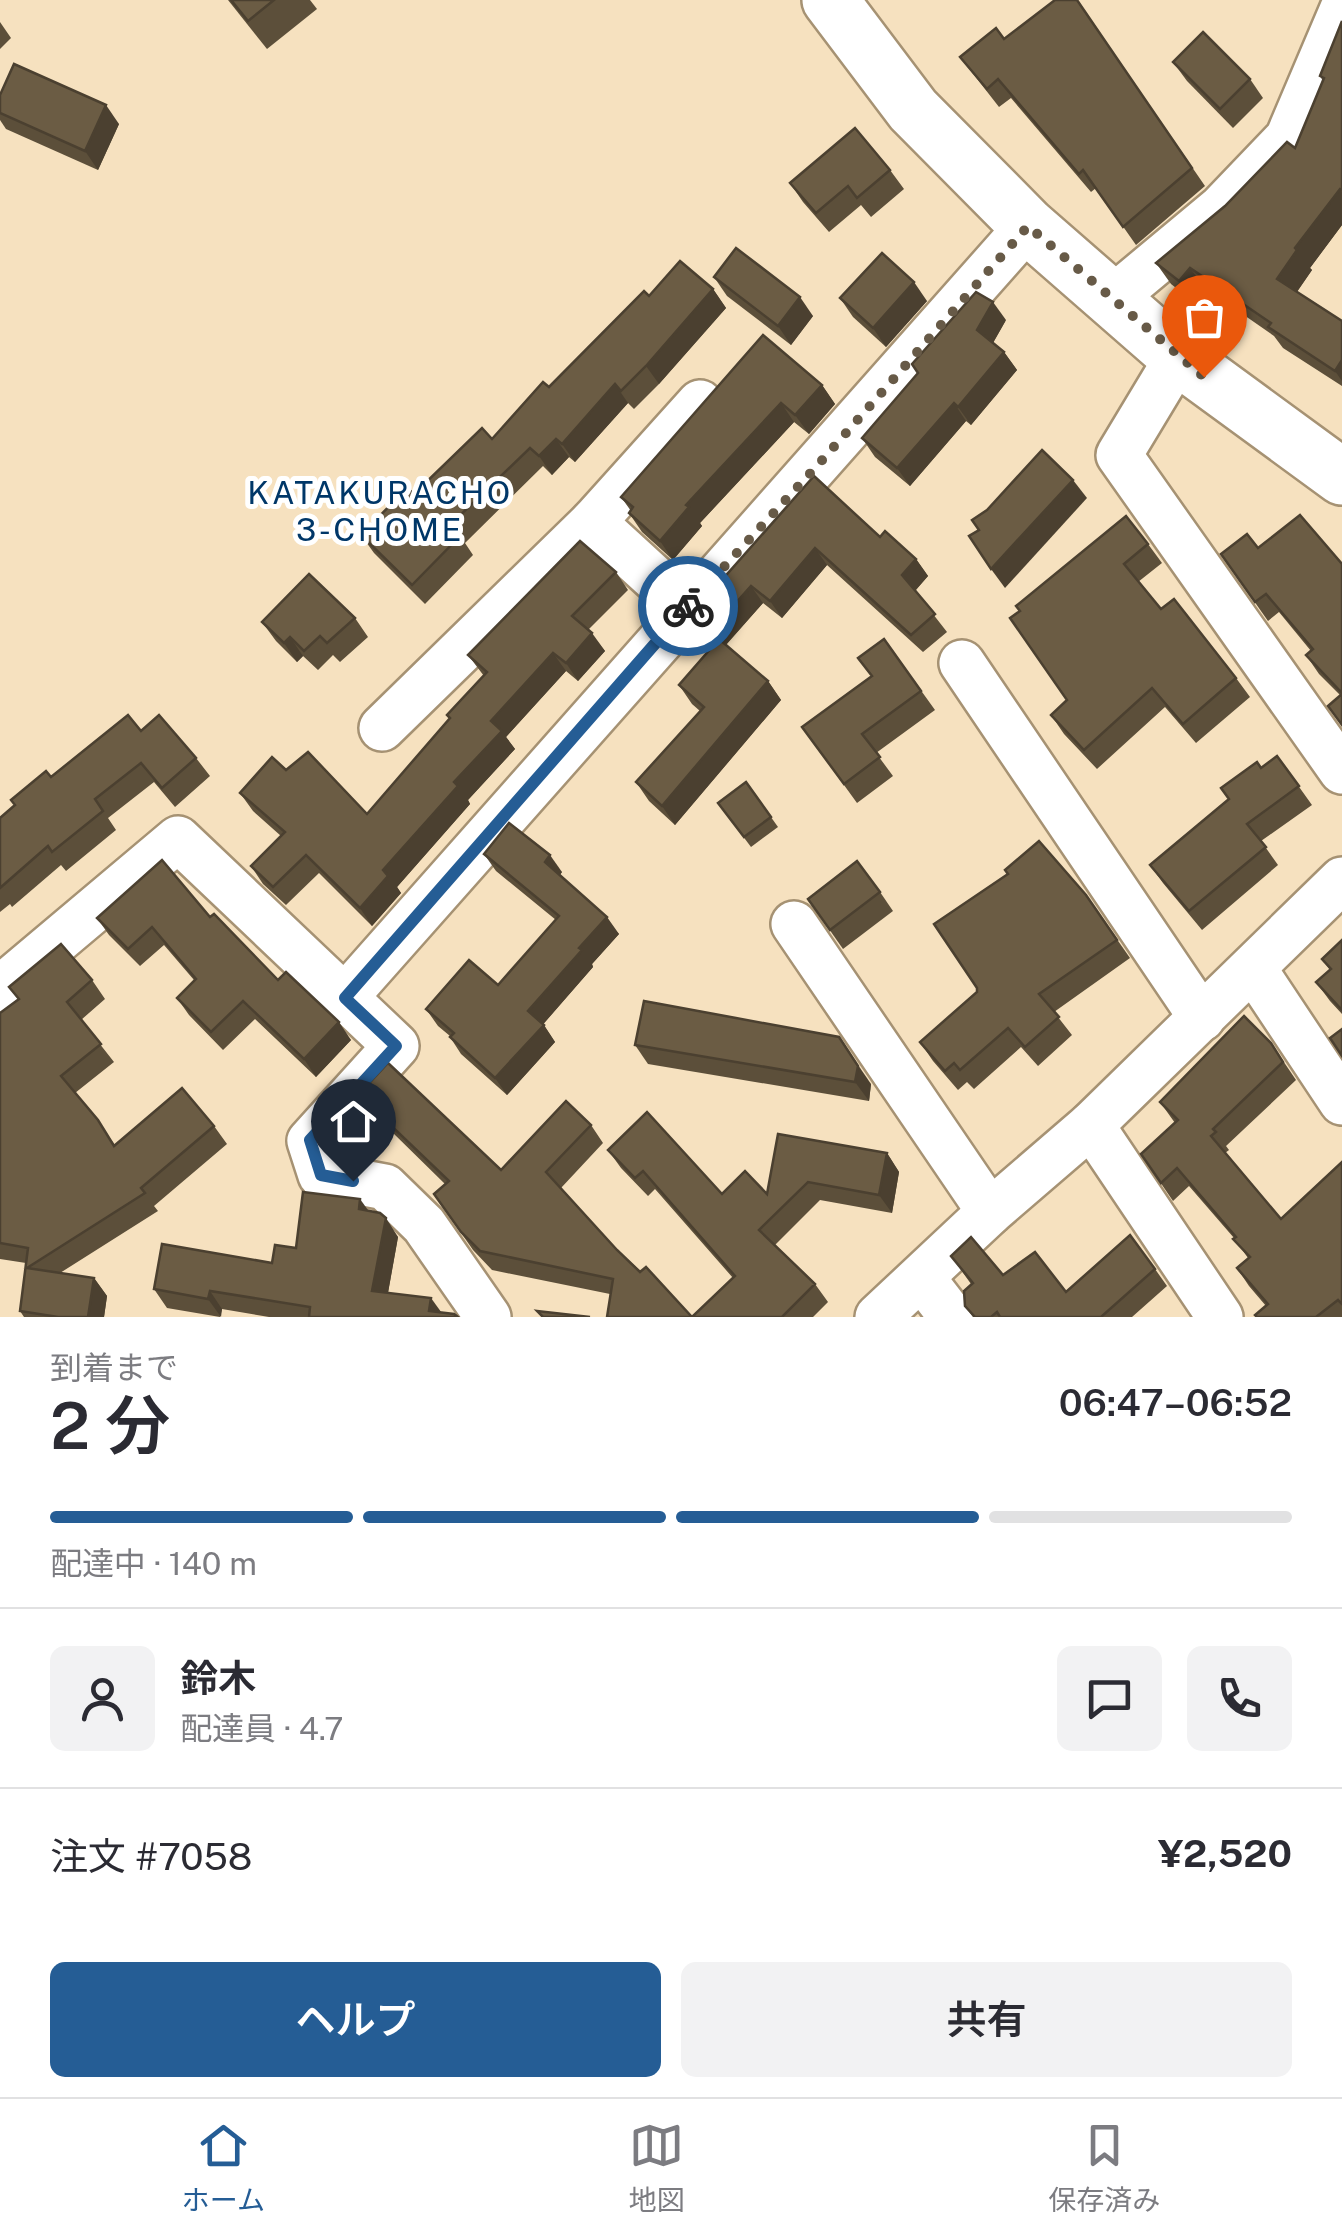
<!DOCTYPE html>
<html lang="ja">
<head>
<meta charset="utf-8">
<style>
	:root { --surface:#fff; --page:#f2f2f3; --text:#2b2b33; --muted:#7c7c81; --line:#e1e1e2; --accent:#255d95 }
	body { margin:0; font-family:"Public Sans","Noto Sans JP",sans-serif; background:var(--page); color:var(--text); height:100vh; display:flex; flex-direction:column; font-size:38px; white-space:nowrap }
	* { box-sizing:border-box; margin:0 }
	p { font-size:32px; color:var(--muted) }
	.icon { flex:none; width:55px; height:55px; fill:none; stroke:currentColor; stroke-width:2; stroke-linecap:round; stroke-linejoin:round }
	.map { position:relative; height:1317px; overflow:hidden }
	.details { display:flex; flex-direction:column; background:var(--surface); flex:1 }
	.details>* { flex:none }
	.pin { position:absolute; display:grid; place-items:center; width:85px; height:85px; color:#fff; margin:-102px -42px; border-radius:50% 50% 50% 0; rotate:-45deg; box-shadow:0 0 10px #0007 }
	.pin .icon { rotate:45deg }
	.courier { position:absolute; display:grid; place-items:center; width:100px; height:100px; margin:-50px; border:8px solid #255d95; border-radius:50%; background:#fff; color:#222; box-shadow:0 2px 12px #0007 }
	.overview em { font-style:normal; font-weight:600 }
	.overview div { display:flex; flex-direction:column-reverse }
	.overview { display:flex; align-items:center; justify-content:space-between; height:170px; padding:0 50px }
	h1 { font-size:65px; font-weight:600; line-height:75px }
	.bar { display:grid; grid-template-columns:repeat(4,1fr); gap:15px 10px; align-content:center; height:120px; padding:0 50px }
	.bar i { height:12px; border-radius:8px; background:var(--line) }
	.bar .selected { background:var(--accent) }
	.bar p { grid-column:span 4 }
	.line { display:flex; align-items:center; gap:25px; padding:0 50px; border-top:2px solid var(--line) }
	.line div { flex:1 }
	.round { display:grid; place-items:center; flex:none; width:105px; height:105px; border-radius:15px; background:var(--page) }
	.cta { display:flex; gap:20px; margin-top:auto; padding:20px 50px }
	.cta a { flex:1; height:115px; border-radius:15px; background:var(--accent); color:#fff; font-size:40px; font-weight:600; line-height:115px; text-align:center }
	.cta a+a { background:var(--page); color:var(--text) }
	.menu { display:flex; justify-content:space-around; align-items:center; height:140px; border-top:2px solid var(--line); background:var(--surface); font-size:28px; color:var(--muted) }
	.menu a { display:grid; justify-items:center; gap:5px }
	.menu .selected { color:var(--accent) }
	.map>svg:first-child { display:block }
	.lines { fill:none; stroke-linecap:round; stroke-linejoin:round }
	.street-casing { stroke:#a69273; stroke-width:50 }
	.secondary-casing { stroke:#a69273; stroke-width:60 }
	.street { stroke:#fff; stroke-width:45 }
	.secondary { stroke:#fff; stroke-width:55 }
	.wall { fill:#5c4f3a }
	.shaded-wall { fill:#4b4030 }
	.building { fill:#6b5c44; stroke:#4b4030; stroke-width:2.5 }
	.done { stroke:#675a47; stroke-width:10; stroke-dasharray:0 18 }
	.route { stroke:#255d95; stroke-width:12 }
	.labels { text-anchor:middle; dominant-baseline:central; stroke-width:10; stroke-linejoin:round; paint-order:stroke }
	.neighbourhood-label { font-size:32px; letter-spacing:2.5px; fill:#003768; stroke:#fff }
</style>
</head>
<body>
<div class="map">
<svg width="1342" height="1317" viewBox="0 0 1342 1317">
	<rect width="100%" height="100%" fill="#f6e1bf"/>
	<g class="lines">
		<defs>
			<g id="street">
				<path d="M 1113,298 L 1221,208 L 1288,138 L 1342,11"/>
				<path d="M 1178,357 L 1119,455 L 1342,771"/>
				<path d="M 593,522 L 687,608"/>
				<path d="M 962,663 L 1202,1018"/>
				<path d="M 382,728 L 593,522 L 700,403"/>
				<path d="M 794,924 L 990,1212"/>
				<path d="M 1253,968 L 1342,1102"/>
				<path d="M 0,989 L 178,839 L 396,1046 L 310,1141 L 321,1175 L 385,1187 L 424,1225 L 488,1317"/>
				<path d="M 345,997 C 571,739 801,484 1028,226"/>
				<path d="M 1091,1125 L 1220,1317"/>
				<path d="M 922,1278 L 952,1317"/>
				<path d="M 878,1317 L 990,1212 L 1091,1125 L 1342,880"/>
			</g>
			<path id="secondary" d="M 830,0 L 913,110 L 1028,226 L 1178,357 L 1342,477"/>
		</defs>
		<use href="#street" class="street-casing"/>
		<use href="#secondary" class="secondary-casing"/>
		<use href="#street" class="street"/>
		<use href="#secondary" class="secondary"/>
	</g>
	<g class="wall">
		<path d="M 228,0 L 310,0 L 317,9 L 267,49 Z"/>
		<path d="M 1077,0 L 1205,186 L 1136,245 L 1096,188 L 1091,192 L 1011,98 L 999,107 L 960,57 L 1004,39 Z"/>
		<path d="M 1342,21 L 1342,225 L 1310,268 L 1312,270 L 1297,292 L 1342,321 L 1342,386 L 1283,348 L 1274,336 L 1205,288 L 1194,302 L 1171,284 L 1156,263 L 1295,148 L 1323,81 L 1320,76 Z"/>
		<path d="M 0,22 L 11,38 L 0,49 Z"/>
		<path d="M 1173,62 L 1250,79 L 1263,98 L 1233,128 L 1187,81 Z"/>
		<path d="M 0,95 L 119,124 L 98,170 L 6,129 L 0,120 Z"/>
		<path d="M 890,170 L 904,189 L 871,217 L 861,205 L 829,232 L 803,202 L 790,183 Z"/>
		<path d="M 714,277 L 813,316 L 791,345 L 727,296 Z"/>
		<path d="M 713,289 L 726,308 L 659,384 L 634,409 L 628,403 L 575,462 L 569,457 L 552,475 L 543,466 L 465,543 L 473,555 L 425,604 L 374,553 L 361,535 L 414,494 L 492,439 L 549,387 Z"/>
		<path d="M 840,298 L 927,301 L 886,347 L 853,317 Z"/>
		<path d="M 1006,320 L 993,343 L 1004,352 L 1017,370 L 971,425 L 966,421 L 910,486 L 875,457 L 862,438 Z"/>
		<path d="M 763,335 L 822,385 L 835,404 L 809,434 L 794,422 L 700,523 L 702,526 L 673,560 L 642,532 L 629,513 L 631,511 L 621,497 Z"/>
		<path d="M 814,476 L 880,537 L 916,559 L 928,576 L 915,591 L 947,632 L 923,652 L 827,565 L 782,618 L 763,603 L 726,645 L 768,681 L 781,700 L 675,825 L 649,801 L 636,782 L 700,711 L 692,704 L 679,685 L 708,653 L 695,641 L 683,624 Z"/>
		<path d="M 1148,544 L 1162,563 L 1138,582 L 1161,609 L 1236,678 L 1250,697 L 1196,743 L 1165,707 L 1097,769 L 1064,734 L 1051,715 L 1067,700 L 1010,618 Z"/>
		<path d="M 1258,548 L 1342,564 L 1342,725 L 1340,695 L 1319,674 L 1306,655 L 1311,651 L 1279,612 L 1268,621 L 1221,554 Z"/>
		<path d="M 616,572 L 628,590 L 588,630 L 605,651 L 578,681 L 566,671 L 506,737 L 515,749 L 468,800 L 470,804 L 397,887 L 401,893 L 372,926 L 319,873 L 286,905 L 263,884 L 251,866 L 281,836 L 253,811 L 240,793 L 367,814 L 450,719 L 447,715 L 484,676 L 468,655 Z"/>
		<path d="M 355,618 L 368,637 L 340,662 L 333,655 L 318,670 L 303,656 L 297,662 L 276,641 L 262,622 Z"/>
		<path d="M 884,639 L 935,710 L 876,753 L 893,776 L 857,803 L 802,727 L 871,677 Z"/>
		<path d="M 141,731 L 196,758 L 210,776 L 175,807 L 154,782 L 108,818 L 116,830 L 66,871 L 61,865 L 12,907 L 10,904 L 0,912 L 0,818 L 51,777 Z"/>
		<path d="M 1277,756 L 1312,805 L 1261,841 L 1278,865 L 1202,930 L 1163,883 L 1150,865 L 1229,799 L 1261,768 Z"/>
		<path d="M 746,782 L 778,827 L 751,847 L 718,803 Z"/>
		<path d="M 484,854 L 562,872 L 560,875 L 619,934 L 592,964 L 593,967 L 543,1024 L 555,1042 L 507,1095 L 461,1054 L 450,1037 L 450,1036 L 438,1026 L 426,1009 L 498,985 L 556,920 L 496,871 Z"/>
		<path d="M 880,892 L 893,911 L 843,949 L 808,899 Z"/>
		<path d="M 1086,895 L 1130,958 L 1054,1012 L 1072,1035 L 1038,1066 L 1021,1047 L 974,1089 L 967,1082 L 958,1090 L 933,1061 L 920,1042 Z"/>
		<path d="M 210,917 L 278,980 L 351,1040 L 316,1077 L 255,1019 L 223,1050 L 189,1015 L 177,998 L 194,980 L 164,945 L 140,966 L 109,935 L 97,918 Z"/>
		<path d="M 1342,940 L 1342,1014 L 1330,1001 L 1316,982 L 1330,970 L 1322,959 Z"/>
		<path d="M 92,980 L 105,999 L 81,1020 L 114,1062 L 75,1093 L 115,1145 L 214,1126 L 227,1144 L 154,1206 L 158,1211 L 60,1273 L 94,1278 L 107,1296 L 104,1317 L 24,1317 L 20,1311 L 26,1263 L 0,1259 L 0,1013 L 18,999 L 9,987 Z"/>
		<path d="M 1271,1043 L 1296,1080 L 1226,1146 L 1229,1150 L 1225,1153 L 1281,1219 L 1342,1162 L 1342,1317 L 1257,1317 L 1266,1306 L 1249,1286 L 1237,1268 L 1248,1258 L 1234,1238 L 1189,1186 L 1173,1201 L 1141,1154 L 1175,1123 L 1160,1102 Z"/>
		<path d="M 635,1045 L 871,1084 L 869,1101 L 648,1064 Z"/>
		<path d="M 388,1063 L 501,1170 L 591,1125 L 603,1143 L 561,1188 L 617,1250 L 692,1317 L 733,1278 L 655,1189 L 648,1196 L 621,1168 L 608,1150 L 722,1194 L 767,1194 L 887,1153 L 899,1172 L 892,1213 L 820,1200 L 775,1245 L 815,1284 L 828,1302 L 813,1317 L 607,1317 L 610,1294 L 492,1270 L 473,1250 L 434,1194 L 445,1184 L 392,1132 L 370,1158 L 347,1139 L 334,1121 Z"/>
		<path d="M 368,1211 L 398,1237 L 388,1293 L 441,1313 L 458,1317 L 269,1317 L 222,1309 L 220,1317 L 167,1308 L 154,1289 L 272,1263 L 296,1248 Z"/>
		<path d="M 951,1256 L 1003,1275 L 1066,1292 L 1155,1269 L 1167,1286 L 1132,1317 L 973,1317 L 965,1306 L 971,1284 Z"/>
	</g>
	<g class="shaded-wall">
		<path d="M 106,105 L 119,124 L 98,170 L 85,151 Z"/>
		<path d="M 1340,189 L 1342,192 L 1342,225 L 1310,268 L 1312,270 L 1291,300 L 1277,279 L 1295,248 Z"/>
		<path d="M 1190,268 L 1205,288 L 1194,302 L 1179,281 Z"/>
		<path d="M 914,282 L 927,301 L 886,347 L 873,328 Z"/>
		<path d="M 713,289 L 726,308 L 659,384 L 646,366 Z"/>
		<path d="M 800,297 L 813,316 L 791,345 L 778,326 Z"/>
		<path d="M 993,302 L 1006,320 L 990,348 L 977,330 Z"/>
		<path d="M 1004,352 L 1017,370 L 971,425 L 958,407 Z"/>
		<path d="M 1342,360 L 1342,381 L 1335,371 Z"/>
		<path d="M 615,384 L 628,403 L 575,462 L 562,444 Z"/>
		<path d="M 822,385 L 835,404 L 809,434 L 795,415 Z"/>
		<path d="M 781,403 L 794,422 L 700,523 L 702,526 L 673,560 L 660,541 L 686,505 Z"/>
		<path d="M 954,403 L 966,421 L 910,486 L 897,468 Z"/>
		<path d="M 556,439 L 569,457 L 552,475 L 539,456 Z"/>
		<path d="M 1073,480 L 1087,498 L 1005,588 L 991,569 Z"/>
		<path d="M 815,548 L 827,565 L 782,618 L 770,601 Z"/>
		<path d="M 916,559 L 928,576 L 914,592 L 902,575 Z"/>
		<path d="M 751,586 L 763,603 L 714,658 L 702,641 Z"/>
		<path d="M 592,633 L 605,651 L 578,681 L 566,663 Z"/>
		<path d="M 290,637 L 303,656 L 297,662 L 284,643 Z"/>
		<path d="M 553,653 L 566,671 L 506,737 L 515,749 L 468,800 L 470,804 L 397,887 L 401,893 L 372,926 L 360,908 L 383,870 L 454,782 L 491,721 Z"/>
		<path d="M 768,681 L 781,700 L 675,825 L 662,806 Z"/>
		<path d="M 550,855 L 562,872 L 556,879 L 545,862 Z"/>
		<path d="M 607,917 L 619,934 L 592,964 L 593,967 L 540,1028 L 528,1011 L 579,948 Z"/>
		<path d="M 339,1022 L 351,1040 L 316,1077 L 304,1059 Z"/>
		<path d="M 544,1025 L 555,1042 L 507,1095 L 495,1078 Z"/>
		<path d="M 839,1037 L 871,1084 L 869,1101 L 855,1082 Z"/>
		<path d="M 379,1114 L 392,1132 L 370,1158 L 357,1139 Z"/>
		<path d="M 887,1153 L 899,1172 L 892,1213 L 879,1195 Z"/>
		<path d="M 360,1199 L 373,1217 L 359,1209 Z"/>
		<path d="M 386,1218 L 398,1237 L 385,1309 L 372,1291 Z"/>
		<path d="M 94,1278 L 107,1296 L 104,1317 L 88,1317 Z"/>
		<path d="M 210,1291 L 222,1309 L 221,1317 L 208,1299 Z"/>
		<path d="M 431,1298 L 444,1316 L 429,1311 Z"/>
	</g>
	<g class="building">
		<path d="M 231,0 L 274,0 L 248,21 Z"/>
		<path d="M 1055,0 L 1077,0 L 1192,168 L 1123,227 L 1083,170 L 1079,174 L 998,79 L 987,89 L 960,57 L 996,28 L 1004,39 Z"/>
		<path d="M 1342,21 L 1342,190 L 1340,189 L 1295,248 L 1297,250 L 1277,279 L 1342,321 L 1342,360 L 1335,371 L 1268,327 L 1271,323 L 1190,268 L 1179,281 L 1156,263 L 1225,206 L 1287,142 L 1295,148 L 1324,78 L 1320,76 Z"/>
		<path d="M 1203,32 L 1250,79 L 1220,109 L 1173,62 Z"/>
		<path d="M 14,64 L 106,105 L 85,151 L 0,113 L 0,95 Z"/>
		<path d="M 855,128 L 890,170 L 857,198 L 848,186 L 816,213 L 790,183 Z"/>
		<path d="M 736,248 L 800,297 L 778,326 L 714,277 Z"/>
		<path d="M 882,253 L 914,282 L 873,328 L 840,298 Z"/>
		<path d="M 680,261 L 713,289 L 646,366 L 621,391 L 615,384 L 562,444 L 556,439 L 539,456 L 530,448 L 449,526 L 460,536 L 412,585 L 361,535 L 407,488 L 414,494 L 482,428 L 492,439 L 543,382 L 549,387 L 644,291 L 649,296 Z"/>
		<path d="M 976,292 L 993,302 L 977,330 L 1004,352 L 958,407 L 954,403 L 897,468 L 862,438 L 918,373 L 912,364 Z"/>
		<path d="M 763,335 L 822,385 L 795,415 L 781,403 L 686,505 L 689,507 L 660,541 L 629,513 L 633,507 L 621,497 Z"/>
		<path d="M 1042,450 L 1073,480 L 991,569 L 969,536 L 979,530 L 972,520 L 987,510 Z"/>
		<path d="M 814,476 L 880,537 L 885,531 L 916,559 L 902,575 L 935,614 L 911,635 L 815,548 L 770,601 L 751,586 L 702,641 L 683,624 Z"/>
		<path d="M 1300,515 L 1342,564 L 1342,693 L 1306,655 L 1313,649 L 1266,594 L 1255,602 L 1221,554 L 1247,534 L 1258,548 Z"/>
		<path d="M 1126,516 L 1148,544 L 1124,564 L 1161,609 L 1174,599 L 1236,678 L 1183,724 L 1152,688 L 1084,750 L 1051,715 L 1067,700 L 1010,618 L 1020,611 L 1016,606 Z"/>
		<path d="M 580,541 L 616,572 L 572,616 L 592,633 L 566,663 L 553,653 L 491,721 L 502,731 L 454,782 L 458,786 L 383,870 L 388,876 L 360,908 L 306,855 L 273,887 L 251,866 L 285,832 L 240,793 L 272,757 L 286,770 L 308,752 L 367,814 L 450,718 L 447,715 L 487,672 L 468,655 Z"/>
		<path d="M 309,574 L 355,618 L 327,643 L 320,636 L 304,651 L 290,637 L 284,643 L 262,622 Z"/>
		<path d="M 719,639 L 768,681 L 662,806 L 636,782 L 704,707 L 679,685 Z"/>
		<path d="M 884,639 L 921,691 L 862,734 L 880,757 L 844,784 L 802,727 L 872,676 L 858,658 Z"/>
		<path d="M 1342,694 L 1342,725 L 1328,706 Z"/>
		<path d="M 128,715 L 141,731 L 159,715 L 196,758 L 162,788 L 141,763 L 95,799 L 103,811 L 52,852 L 48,846 L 0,888 L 0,818 L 15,805 L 11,800 L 46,771 L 51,777 Z"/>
		<path d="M 1277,756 L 1299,786 L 1247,824 L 1266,847 L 1189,911 L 1150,865 L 1229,799 L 1221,788 L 1257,762 L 1261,768 Z"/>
		<path d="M 746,782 L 771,817 L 744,837 L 718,803 Z"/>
		<path d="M 509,823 L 550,855 L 545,862 L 607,917 L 579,948 L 582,950 L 528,1011 L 544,1025 L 495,1078 L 450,1037 L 454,1033 L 426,1009 L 469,960 L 498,985 L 559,916 L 484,854 Z"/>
		<path d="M 1039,841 L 1086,895 L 1117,940 L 1039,994 L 1059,1017 L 1025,1047 L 1008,1028 L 960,1070 L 954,1063 L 945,1071 L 920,1042 L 977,992 L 977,988 L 934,924 L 1008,874 L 1005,870 Z"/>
		<path d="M 162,860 L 210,917 L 214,914 L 278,980 L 286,972 L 339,1022 L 304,1059 L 243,1001 L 211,1032 L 177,998 L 196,979 L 152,927 L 128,949 L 97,918 Z"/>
		<path d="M 857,861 L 880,892 L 830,930 L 808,899 Z"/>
		<path d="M 1342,940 L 1342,1010 L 1316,982 L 1331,969 L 1322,959 Z"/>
		<path d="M 61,944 L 92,980 L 67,1002 L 101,1044 L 61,1076 L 98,1120 L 114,1146 L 182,1088 L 214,1126 L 141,1188 L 145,1193 L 27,1268 L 94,1278 L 88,1317 L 58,1317 L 20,1311 L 28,1248 L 0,1243 L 0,1013 L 19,999 L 9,987 Z"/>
		<path d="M 644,1001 L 839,1037 L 858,1066 L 855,1082 L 635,1045 Z"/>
		<path d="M 1244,1016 L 1271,1043 L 1283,1062 L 1213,1129 L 1216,1132 L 1211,1136 L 1281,1219 L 1342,1162 L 1342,1304 L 1338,1300 L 1316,1317 L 1257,1317 L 1255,1315 L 1268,1304 L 1237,1268 L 1250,1257 L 1233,1239 L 1236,1237 L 1177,1168 L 1161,1183 L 1141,1154 L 1178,1120 L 1160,1102 Z"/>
		<path d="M 1342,1029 L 1342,1056 L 1330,1038 Z"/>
		<path d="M 388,1063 L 501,1170 L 566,1101 L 591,1125 L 546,1172 L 617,1250 L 640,1272 L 646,1267 L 692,1317 L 735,1276 L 643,1171 L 635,1178 L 608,1150 L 647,1112 L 722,1194 L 745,1171 L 767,1194 L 778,1134 L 887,1153 L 879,1195 L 808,1182 L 759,1230 L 815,1284 L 782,1317 L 607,1317 L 613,1279 L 480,1251 L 461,1232 L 434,1194 L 449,1181 L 379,1114 L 357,1139 L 334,1121 Z"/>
		<path d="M 303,1192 L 360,1199 L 359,1209 L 380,1213 L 386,1218 L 372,1291 L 431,1298 L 429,1311 L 454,1314 L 458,1317 L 309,1317 L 310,1307 L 210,1291 L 208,1299 L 154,1289 L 162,1244 L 272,1263 L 275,1245 L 296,1248 Z"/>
		<path d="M 1130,1235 L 1155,1269 L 1101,1317 L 1000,1317 L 997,1312 L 991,1317 L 975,1317 L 965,1306 L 964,1291 L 973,1283 L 951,1256 L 971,1237 L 1003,1275 L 1035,1252 L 1066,1292 Z"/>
		<path d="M 537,1311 L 590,1317 L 543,1317 Z"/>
	</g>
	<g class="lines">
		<path class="done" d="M 688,606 L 817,466 L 1028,226 L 1204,377"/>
		<path class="route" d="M 353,1181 L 321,1175 L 310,1140 L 396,1046 L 345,998 L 688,606"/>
	</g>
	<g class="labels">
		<g class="neighbourhood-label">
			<text x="380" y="492">KATAKURACHO<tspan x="380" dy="37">3-CHOME</tspan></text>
		</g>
	</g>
</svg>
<div class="pin" style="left:1204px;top:377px;background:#ea580c"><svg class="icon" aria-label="bag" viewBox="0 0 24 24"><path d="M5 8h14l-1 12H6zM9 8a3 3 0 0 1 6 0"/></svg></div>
<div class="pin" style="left:353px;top:1181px;background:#1f2937"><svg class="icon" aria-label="home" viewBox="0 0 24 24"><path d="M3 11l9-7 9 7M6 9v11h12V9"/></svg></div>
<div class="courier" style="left:688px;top:606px"><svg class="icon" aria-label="bike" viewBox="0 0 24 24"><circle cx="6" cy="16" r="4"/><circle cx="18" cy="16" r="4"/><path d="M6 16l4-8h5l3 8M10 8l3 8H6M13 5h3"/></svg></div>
</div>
<section class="details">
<div class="overview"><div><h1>2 分</h1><p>到着まで</p></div><em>06:47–06:52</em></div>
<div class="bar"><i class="selected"></i><i class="selected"></i><i class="selected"></i><i></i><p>配達中 · 140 m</p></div>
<div class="line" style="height:180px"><a class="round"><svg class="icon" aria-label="person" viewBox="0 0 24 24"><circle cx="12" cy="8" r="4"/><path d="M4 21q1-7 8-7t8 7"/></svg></a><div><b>鈴木</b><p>配達員 · 4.7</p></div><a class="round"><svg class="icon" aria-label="chat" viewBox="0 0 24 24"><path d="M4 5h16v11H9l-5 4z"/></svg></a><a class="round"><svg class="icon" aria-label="phone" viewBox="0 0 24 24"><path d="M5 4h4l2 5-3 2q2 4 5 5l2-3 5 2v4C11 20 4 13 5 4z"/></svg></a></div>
<div class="line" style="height:130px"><div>注文 #7058</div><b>¥2,520</b></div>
<div class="cta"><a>ヘルプ</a><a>共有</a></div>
</section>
<nav class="menu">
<a class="selected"><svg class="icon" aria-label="home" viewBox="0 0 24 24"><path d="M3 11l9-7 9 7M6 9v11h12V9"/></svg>ホーム</a>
<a><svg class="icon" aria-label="map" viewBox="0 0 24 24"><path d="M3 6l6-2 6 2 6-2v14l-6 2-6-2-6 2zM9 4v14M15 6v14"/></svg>地図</a>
<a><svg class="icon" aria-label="saved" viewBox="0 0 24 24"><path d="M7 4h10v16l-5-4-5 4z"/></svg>保存済み</a>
</nav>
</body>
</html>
